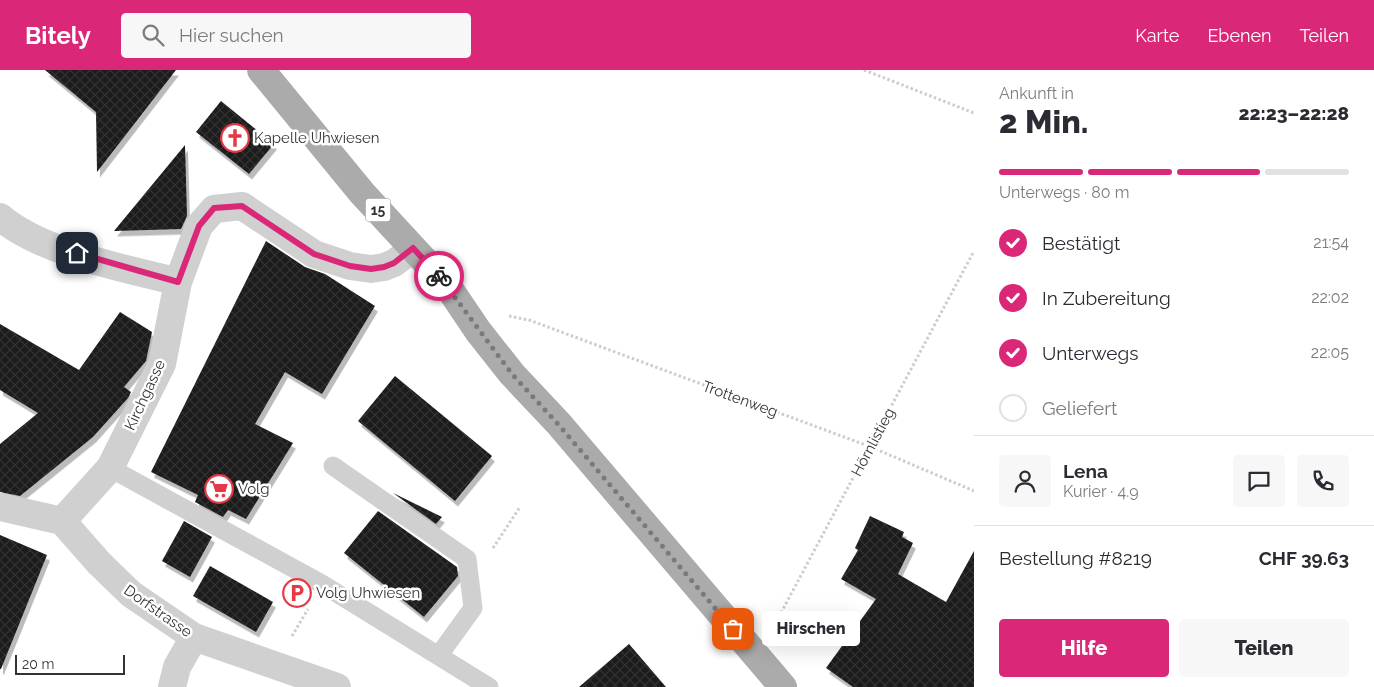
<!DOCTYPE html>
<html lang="de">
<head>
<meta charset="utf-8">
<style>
	:root { --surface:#fff; --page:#f7f7f7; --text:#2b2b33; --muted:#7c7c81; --line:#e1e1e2; --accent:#db2777 }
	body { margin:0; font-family:Raleway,sans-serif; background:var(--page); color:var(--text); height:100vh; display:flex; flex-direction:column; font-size:19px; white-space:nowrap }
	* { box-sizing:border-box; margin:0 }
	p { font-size:16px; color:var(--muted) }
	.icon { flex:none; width:28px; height:28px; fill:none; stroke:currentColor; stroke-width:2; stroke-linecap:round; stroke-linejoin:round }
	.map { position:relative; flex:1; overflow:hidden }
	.panel { display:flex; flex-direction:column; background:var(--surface); width:400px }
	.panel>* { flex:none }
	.scale { position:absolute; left:15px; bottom:12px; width:110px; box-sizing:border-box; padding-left:5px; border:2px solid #333; border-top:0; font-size:14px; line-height:18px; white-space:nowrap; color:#333; -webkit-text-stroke:4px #fff; paint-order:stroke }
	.pin { position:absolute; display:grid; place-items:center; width:42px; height:42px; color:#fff; margin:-21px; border-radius:10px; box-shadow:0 2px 8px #0006 }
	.courier { position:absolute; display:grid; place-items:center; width:50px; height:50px; margin:-25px; border:4px solid #db2777; border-radius:50%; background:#fff; color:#222; box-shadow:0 1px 6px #0007 }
	.bubble { position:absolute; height:35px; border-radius:5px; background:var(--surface); box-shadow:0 5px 20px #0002; font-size:16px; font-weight:800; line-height:35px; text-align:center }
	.summary em { font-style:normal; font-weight:800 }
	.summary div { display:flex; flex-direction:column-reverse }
	.summary { display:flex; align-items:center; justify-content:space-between; height:85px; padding:0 25px }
	h1 { font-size:32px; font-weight:800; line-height:38px }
	.bar { display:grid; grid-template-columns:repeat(4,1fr); gap:8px 5px; align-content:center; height:60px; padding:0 25px }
	.bar i { height:6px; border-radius:4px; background:var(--line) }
	.bar .selected { background:var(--accent) }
	.bar p { grid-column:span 4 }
	.line { display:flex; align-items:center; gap:12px; padding:0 25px; border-top:1px solid var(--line) }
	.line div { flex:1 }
	.round { display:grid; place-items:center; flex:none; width:52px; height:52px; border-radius:5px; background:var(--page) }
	ol { padding:0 25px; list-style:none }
	li { display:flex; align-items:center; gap:15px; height:55px }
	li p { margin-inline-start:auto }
	li .icon { padding:5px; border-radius:50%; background:var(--accent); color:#fff; stroke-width:4 }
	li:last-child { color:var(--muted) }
	li i { width:28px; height:28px; border:2px solid var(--line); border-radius:50% }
	.primary-button { display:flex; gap:10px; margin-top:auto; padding:10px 25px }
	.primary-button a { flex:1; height:58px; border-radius:5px; background:var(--accent); color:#fff; font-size:20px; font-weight:800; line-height:58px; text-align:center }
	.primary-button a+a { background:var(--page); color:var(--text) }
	header { display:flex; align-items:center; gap:30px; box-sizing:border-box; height:70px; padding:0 25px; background:var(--accent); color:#fff }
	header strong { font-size:24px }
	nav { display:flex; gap:28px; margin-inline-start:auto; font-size:18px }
	.search { width:350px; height:45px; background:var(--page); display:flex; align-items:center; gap:12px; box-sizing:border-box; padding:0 18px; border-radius:5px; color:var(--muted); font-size:19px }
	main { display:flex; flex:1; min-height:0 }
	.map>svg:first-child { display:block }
	.building { fill:url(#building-cross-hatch); filter:url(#shadow) }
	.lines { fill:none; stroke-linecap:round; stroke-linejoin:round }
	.path { stroke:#cdcdcd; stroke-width:3; stroke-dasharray:2.5 2.5; stroke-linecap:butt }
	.service { stroke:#d0d0d0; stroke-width:19 }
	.minor { stroke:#d0d0d0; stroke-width:28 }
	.primary { stroke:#ababab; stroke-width:28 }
	.done { stroke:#7a7a7a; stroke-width:5; stroke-dasharray:0 9 }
	.route { stroke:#db2777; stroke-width:6 }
	.labels { text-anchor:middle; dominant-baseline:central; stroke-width:5; stroke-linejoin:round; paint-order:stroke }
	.shield { fill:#fff; stroke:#707070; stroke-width:1 }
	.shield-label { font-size:14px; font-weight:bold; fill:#333 }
	.poi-label { font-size:15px; fill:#333; stroke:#fff; text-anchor:start }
	.street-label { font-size:15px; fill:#333; stroke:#fff }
</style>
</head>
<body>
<header>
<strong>Bitely</strong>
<div class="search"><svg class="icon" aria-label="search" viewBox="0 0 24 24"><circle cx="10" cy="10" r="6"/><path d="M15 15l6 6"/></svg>Hier suchen</div>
<nav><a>Karte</a><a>Ebenen</a><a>Teilen</a></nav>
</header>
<main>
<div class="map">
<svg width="974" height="617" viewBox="0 0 974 617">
	<defs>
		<pattern id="building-cross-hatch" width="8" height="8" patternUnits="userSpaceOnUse" patternTransform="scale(1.25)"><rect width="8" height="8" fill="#1a1a1a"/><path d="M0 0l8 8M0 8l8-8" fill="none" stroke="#333"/></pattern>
		<filter id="shadow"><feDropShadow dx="3" dy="5.5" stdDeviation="0" flood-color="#0004"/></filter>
	</defs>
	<rect width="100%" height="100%" fill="#fff"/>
	<g class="building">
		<path d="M 45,0 L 176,0 L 97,102 L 96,42 Z"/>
		<path d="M 221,31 L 274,74 L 249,104 L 196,62 Z"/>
		<path d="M 185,75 L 187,146 L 181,159 L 114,161 Z"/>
		<path d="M 266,171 L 305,197 L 325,204 L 375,236 L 322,324 L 285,302 L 255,354 L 293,373 L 246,449 L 228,440 L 223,447 L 195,432 L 198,425 L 151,402 Z"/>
		<path d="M 120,242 L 152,262 L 146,291 L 124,317 L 131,322 L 128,328 L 93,367 L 20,426 L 0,422 L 0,374 L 38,343 L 0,320 L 0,254 L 79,300 Z"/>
		<path d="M 395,306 L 492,386 L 455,431 L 358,351 Z"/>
		<path d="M 393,423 L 442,447 L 436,454 Z"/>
		<path d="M 378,441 L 457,497 L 458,506 L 424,547 L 344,483 Z"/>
		<path d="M 870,446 L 904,462 L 902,467 L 913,473 L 898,504 L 946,532 L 974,481 L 974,617 L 853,617 L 826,598 L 876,529 L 841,509 L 858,480 L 855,478 Z"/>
		<path d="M 184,451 L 212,467 L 190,507 L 162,491 Z"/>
		<path d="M 0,465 L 47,485 L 1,599 L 0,599 Z"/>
		<path d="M 210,496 L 273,532 L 256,562 L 193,526 Z"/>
		<path d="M 629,574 L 666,617 L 579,617 Z"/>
	</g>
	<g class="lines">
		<g class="path">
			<path d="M 864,0 L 974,43"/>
			<path d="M 509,246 L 529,250 L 871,377 L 974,421"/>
			<path d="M 493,478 L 520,437"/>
			<path d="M 774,556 L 974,181"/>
			<path d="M 292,566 L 308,539"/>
		</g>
		<g class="service">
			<path d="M 333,396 L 467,489 L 473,538 L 439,585"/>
			<path d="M 110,398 L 322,514 L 489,617"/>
		</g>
		<g class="minor">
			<path d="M 0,147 C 42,183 125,198 178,212"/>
			<path d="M 0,437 L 62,451 L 99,493 L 131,524 L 194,567 L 337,617"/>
			<path d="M 62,451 L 110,398 L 162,294 L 178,212 L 199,156 L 214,139 L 242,136 L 314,184 L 350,196 L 371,199 L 384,197 L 394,193 L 413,179"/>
			<path d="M 172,617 L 177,597 L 194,567"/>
		</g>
		<path class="primary" d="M 261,0 L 362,123 L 447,215 L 478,261 L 512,304 L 559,354 L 783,617"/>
	</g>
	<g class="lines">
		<path class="done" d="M 439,206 L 512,304 L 558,354 L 733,559"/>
		<path class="route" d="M 77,183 L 178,212 L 199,156 L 214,138 L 242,136 L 314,184 L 350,196 L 371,199 L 384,197 L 394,193 L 413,178 L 439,206"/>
	</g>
	<defs>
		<symbol id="church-ring" viewBox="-11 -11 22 22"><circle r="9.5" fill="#fff" stroke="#e63946" stroke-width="1.5"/><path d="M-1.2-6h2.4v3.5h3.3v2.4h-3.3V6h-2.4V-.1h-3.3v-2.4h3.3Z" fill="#e63946"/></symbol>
		<symbol id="supermarket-ring" viewBox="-11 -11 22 22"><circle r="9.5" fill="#fff" stroke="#e63946" stroke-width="1.5"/><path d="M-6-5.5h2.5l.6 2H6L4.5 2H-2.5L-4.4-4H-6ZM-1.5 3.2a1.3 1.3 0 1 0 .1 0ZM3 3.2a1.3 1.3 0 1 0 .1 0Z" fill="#e63946"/></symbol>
		<symbol id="parking-ring" viewBox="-11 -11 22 22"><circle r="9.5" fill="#fff" stroke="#e63946" stroke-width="1.5"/><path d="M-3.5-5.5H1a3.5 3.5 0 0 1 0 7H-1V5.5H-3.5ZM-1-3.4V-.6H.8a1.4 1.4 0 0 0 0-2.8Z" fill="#e63946"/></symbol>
	</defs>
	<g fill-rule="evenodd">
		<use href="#church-ring" x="219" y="52" width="32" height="32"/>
		<use href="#supermarket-ring" x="203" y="403" width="32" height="32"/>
		<use href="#parking-ring" x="281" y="507" width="32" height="32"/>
	</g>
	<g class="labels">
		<rect class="shield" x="365.5" y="128.5" width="25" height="23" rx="4"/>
		<g class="shield-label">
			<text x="378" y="140">15</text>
		</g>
		<g class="poi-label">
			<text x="254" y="68">Kapelle Uhwiesen</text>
			<text x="238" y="419">Volg</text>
			<text x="316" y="523">Volg Uhwiesen</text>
		</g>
		<g class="street-label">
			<text transform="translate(145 325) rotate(-65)">Kirchgasse</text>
			<text transform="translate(740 329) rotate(20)">Trottenweg</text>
			<text transform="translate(873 372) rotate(-62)">Hörnlistieg</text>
			<text transform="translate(158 541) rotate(35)">Dorfstrasse</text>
		</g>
	</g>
</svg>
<div class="scale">20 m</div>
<div class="pin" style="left:733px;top:559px;background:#ea580c"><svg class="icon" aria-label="bag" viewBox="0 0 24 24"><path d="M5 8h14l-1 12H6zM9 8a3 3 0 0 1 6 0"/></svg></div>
<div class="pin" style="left:77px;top:183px;background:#1f2937"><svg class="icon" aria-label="home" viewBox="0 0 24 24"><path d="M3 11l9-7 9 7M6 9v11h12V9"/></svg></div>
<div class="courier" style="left:439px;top:206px"><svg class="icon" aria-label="bike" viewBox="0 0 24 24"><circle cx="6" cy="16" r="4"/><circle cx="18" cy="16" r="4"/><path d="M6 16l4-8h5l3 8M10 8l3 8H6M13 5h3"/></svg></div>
<div class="bubble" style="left:762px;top:541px;width:98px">Hirschen</div>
</div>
<section class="panel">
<div class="summary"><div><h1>2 Min.</h1><p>Ankunft in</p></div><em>22:23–22:28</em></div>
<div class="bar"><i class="selected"></i><i class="selected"></i><i class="selected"></i><i></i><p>Unterwegs · 80 m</p></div>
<ol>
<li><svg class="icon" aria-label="check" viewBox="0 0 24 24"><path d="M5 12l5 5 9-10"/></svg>Bestätigt<p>21:54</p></li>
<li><svg class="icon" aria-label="check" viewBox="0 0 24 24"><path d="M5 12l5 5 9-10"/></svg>In Zubereitung<p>22:02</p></li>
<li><svg class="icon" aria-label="check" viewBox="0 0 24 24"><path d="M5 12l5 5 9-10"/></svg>Unterwegs<p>22:05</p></li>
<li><i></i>Geliefert</li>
</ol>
<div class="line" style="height:90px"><a class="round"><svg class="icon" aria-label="person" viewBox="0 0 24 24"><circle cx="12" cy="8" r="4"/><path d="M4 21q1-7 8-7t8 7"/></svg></a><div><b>Lena</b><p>Kurier · 4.9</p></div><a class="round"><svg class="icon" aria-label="chat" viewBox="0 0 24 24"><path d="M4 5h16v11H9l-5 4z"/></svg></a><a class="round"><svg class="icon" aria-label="phone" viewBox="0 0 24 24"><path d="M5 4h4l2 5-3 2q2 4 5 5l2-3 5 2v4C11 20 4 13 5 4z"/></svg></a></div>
<div class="line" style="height:65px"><div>Bestellung #8219</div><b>CHF 39.63</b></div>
<div class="primary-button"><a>Hilfe</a><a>Teilen</a></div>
</section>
</main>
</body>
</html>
